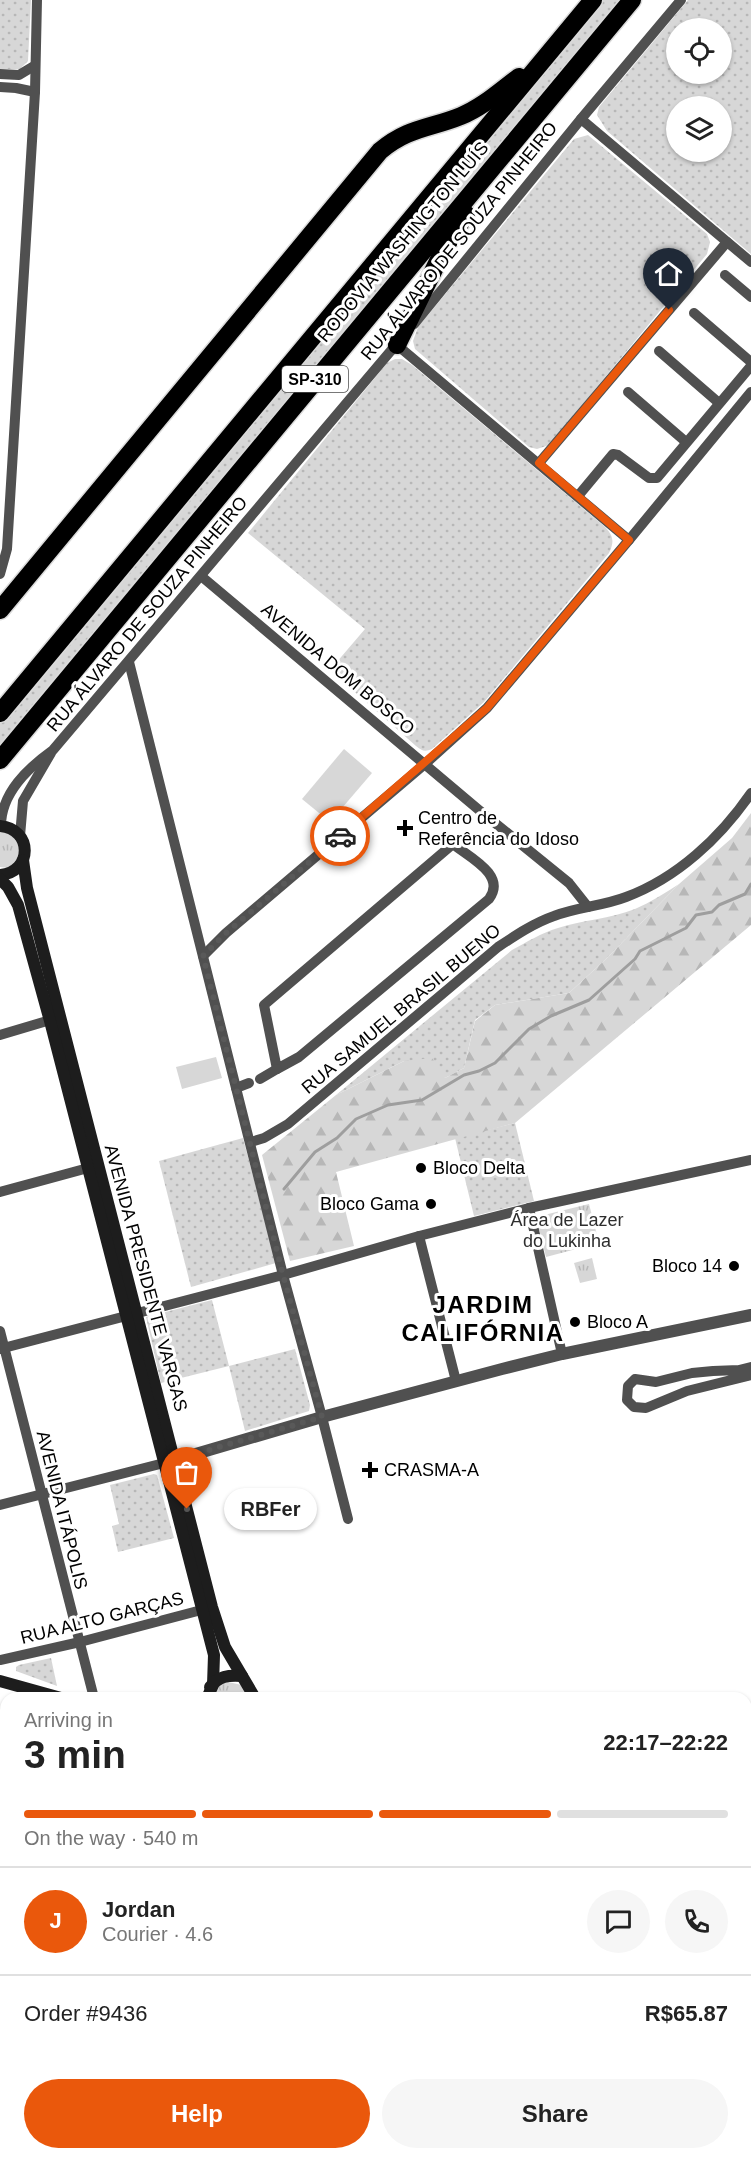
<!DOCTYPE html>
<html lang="en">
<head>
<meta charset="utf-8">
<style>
	:root { --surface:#fff; --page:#f6f6f6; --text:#222; --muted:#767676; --line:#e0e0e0; --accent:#ea580c }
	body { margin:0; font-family:Helvetica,sans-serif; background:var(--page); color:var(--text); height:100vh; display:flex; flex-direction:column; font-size:22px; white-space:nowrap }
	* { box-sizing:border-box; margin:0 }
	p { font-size:20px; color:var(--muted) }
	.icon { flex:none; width:33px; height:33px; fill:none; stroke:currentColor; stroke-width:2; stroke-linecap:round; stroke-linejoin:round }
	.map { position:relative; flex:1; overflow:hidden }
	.drawer { position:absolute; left:0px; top:1692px; width:752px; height:468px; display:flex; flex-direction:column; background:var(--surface); border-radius:18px 18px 0 0; box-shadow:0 2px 4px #0004 }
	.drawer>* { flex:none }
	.fabs { position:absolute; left:666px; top:18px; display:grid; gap:12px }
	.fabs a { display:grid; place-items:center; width:66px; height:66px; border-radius:50%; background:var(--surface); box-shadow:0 2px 4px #0004; font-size:30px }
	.pin { position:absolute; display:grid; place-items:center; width:51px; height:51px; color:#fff; margin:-62px -26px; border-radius:50% 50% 50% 0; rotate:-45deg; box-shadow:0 0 6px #0007 }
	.pin .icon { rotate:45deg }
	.courier { position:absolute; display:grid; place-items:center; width:60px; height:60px; margin:-30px; border:4px solid #ea580c; border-radius:50%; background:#fff; color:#222; box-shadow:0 2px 8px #0007 }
	.bubble { position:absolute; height:42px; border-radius:21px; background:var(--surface); box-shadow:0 2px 4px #0004; font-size:20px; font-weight:800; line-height:42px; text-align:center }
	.head em { font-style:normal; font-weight:800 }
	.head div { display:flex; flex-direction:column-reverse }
	.head { display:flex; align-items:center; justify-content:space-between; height:102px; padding:0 24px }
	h1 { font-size:39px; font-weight:800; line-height:45px }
	.bar { display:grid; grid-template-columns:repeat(4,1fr); gap:9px 6px; align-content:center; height:72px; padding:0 24px }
	.bar i { height:8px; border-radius:4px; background:var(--line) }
	.bar .selected { background:var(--accent) }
	.bar p { grid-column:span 4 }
	.line { display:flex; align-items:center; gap:15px; padding:0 24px; border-top:2px solid var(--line) }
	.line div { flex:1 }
	.round { display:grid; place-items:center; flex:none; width:63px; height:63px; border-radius:32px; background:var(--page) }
	.action { display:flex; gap:12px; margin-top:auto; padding:12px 24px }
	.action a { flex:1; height:69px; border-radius:36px; background:var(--accent); color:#fff; font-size:24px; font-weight:800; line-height:69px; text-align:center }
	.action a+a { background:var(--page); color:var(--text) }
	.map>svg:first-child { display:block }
	.grass { fill:url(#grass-dots); fill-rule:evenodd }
	.forest { fill:url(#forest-firs) }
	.park { fill:url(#park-tufts) }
	.pitch { fill:#d7d7d7 }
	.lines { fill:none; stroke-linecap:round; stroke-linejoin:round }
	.stream { stroke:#9e9e9e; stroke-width:3 }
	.motorway-casing { stroke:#dbdbdb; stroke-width:21 }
	.minor { stroke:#505050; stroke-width:10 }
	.tertiary { stroke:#505050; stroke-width:12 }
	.secondary { stroke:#1d1d1d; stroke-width:12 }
	.motorway { stroke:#000; stroke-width:18 }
	.done { stroke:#595959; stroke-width:6; stroke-dasharray:0 10.8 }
	.route { stroke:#ea580c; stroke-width:8 }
	.poi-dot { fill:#000; stroke:#fff; stroke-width:2 }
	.labels { text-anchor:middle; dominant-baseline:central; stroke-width:6; stroke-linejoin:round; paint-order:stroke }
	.shield { fill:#fff; stroke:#4c4c4c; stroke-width:1.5 }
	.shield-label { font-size:16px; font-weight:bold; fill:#000 }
	.street-label { font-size:18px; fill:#000; stroke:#fff }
	.poi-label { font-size:18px; fill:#000; stroke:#fff; text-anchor:start }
	.park-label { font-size:18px; fill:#2e2e2e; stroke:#fff }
	.district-label { font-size:24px; font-weight:bold; letter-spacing:1.5px; fill:#000; stroke:#fff }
</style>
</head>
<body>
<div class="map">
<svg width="751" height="2160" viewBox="0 0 751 2160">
	<defs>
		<pattern id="grass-dots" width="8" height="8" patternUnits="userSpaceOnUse" patternTransform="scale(1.5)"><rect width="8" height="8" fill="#d7d7d7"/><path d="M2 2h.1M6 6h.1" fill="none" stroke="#b7b7b7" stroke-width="1.8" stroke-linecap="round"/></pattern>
		<pattern id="forest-firs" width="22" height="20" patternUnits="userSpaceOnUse" patternTransform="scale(1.5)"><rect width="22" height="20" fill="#d7d7d7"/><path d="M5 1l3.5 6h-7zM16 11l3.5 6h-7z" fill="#b7b7b7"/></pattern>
		<pattern id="park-tufts" width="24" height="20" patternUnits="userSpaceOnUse" patternTransform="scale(1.5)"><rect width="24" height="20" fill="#d7d7d7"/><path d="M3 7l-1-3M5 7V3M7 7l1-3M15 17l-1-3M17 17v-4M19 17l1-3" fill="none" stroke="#b7b7b7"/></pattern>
	</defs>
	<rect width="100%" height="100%" fill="#fff"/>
	<g class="grass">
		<path d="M 0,0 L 31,0 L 28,61 L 20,69 L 0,69 Z"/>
		<path d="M 598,0 L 625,0 L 0,752 L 0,722 Z"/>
		<path d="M 688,0 L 751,0 L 751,254 L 607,131 L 597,115 L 599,107 ZM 676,28 L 722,28 L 722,74 L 676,74 ZM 676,106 L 722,106 L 722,152 L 676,152 Z"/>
		<path d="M 588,135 L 707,234 L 710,242 L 707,254 L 549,445 L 537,449 L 529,447 L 415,349 L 413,341 L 418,327 L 574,139 Z"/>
		<path d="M 395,359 L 402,359 L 412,365 L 604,526 C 613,535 615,541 609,553 L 484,702 L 432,749 C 425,752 422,751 416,746 L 330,670 L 365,629 L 248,533 L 387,363 Z"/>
		<path d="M 679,884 L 607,958 L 569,993 L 495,1005 L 475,1020 L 464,1068 L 445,1078 L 404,1061 L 336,1095 L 512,950 C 527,942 541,933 558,928 C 583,920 610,919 635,909 C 651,902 665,893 679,884 Z"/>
		<path d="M 515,1123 L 534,1201 L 474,1216 L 455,1138 Z"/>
		<path d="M 243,1138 L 276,1263 L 191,1287 L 159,1161 Z"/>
		<path d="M 212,1300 L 229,1366 L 295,1349 L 310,1405 L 309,1411 L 245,1431 L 229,1366 L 161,1383 L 146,1317 Z"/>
		<path d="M 154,1474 L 157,1475 L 174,1538 L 118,1552 L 112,1526 L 119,1524 L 110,1485 Z"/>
		<path d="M 51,1658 L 57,1686 L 16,1671 L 16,1667 L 19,1665 Z"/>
		<path d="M 6,1920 L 6,2041 L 0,2020 L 0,1927 Z"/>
	</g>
	<path class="forest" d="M 751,813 L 751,925 L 515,1123 L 336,1172 L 354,1246 L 290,1261 L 262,1155 L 336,1095 L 404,1061 L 432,1058 L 445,1078 L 464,1068 L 475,1021 L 495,1005 L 569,993 L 607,958 L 679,884 L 732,838 Z"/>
	<g class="park">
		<path d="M 0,828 L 7,828 L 23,852 L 9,868 L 0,867 Z"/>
		<path d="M 589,1204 L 599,1243 L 546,1257 L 536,1217 Z"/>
		<path d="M 592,1258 L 597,1279 L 580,1283 L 574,1263 Z"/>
		<path d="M 228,1682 L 242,1685 L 250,1698 L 211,1698 L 220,1685 Z"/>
	</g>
	<g class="pitch">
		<path d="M 344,749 L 372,773 L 330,822 L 302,799 Z"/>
		<path d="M 216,1057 L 222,1078 L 182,1089 L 176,1067 Z"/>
		<path d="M 42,2154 L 308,2154 L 304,2160 L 44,2160 Z"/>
	</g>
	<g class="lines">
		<path class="stream" d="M 284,1189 L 315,1152 L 337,1138 L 356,1119 L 388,1105 L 422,1100 L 464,1075 L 479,1071 L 495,1063 L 529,1029 L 551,1016 L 589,1000 L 635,959 L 640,951 L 686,928 L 696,915 L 712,912 L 719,905 L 745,894 L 751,884"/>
		<defs>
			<g id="motorway">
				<path d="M 397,345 L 444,249 L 466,214"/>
				<path d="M 0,610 L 380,151 C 409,127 429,129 461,116 C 483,107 500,91 519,77"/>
				<path d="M 0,713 L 593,0"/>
				<path d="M 0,760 L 632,0"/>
			</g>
		</defs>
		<use href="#motorway" class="motorway-casing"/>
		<g class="minor">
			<path d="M 0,74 L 19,75 L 34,66"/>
			<path d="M 0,87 L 16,88 L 35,92"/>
			<path d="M 581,119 L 751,262"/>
			<path d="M 725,275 L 751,297"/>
			<path d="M 694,313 L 751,362"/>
			<path d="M 414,324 L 581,119 L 681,0"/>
			<path d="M 397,345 L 629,540"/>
			<path d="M 659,351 L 719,403"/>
			<path d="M 628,392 L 686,442"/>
			<path d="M 539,463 L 727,242"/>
			<path d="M 578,496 L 613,454 L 618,455 L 649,478 L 657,478 L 751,366"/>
			<path d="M 0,574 L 7,549 L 35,92 L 37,0"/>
			<path d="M 201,576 L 479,810 L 569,883 L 588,907"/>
			<path d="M 129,662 L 283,1275 L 322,1417 L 348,1519"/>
			<path d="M 1,826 C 1,793 28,768 53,750 L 400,340"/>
			<path d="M 20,836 L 23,801 L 51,753"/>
			<path d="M 453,844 C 469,857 507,875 489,899 L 299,1057 L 277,1069 L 264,1005 Z"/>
			<path d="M 203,956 L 226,933 L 425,764 L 487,708 L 629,540 L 751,392"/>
			<path d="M 0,1035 L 57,1018"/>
			<path d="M 260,1079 L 277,1069"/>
			<path d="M 236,1088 L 249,1083"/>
			<path d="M 251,1142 L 264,1138 L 288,1124 L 498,947 C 516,935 534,923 554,916 C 577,907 603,906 626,897 C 677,878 720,838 751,793"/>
			<path d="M 0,1192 L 88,1168"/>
			<path d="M 529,1208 L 562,1354"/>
			<path d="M 419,1236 L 456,1381"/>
			<path d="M 0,1331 L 94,1698"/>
			<path d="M 0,1349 L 283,1275 L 419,1236 L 529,1208 L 751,1160"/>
			<path d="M 751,1367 L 739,1370 L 713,1371 L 692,1373 L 656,1382 L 635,1379 L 628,1386 L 627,1400 L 634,1407 L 646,1408 L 687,1391 L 751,1375"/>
			<path d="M 0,1505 L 164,1463"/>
			<path d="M 0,1660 L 80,1642 L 209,1608"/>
			<path d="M 746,1757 L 751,1756"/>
			<path d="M 0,1818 L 6,1817"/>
			<path d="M 0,1831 L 6,1854"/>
			<path d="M 0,1916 L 6,1909"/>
			<path d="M 746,1928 L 751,1926"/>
			<path d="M 0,2036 L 6,2056"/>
			<path d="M 0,2128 L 6,2126"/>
			<path d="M 35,2154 L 36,2160"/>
			<path d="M 691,2154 L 692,2160"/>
		</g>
		<path class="tertiary" d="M 165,1463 L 322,1417 L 502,1369 L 562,1354 L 751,1315"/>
		<g class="secondary">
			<path d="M 0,826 C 33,829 33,872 0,875"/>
			<path d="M 23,860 L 27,888 L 212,1607 L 225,1647 L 255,1698"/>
			<path d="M 0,879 L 8,887 L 18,905 L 50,1021 L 214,1655 L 213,1685 L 207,1698"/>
			<path d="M 0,1681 L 61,1698"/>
			<path d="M 210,1687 C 219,1676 228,1675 242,1676"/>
			<path d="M 746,2077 L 751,2075"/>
			<path d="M 746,2100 L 751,2099"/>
			<path d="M 382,2154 L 397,2160"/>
			<path d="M 322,2160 L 325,2154"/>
			<path d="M 423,2160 L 449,2154"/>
			<path d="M 512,2160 L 536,2154"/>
		</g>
		<use href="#motorway" class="motorway"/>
	</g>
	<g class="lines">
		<path class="done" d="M 187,1509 L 175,1460 L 322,1417 L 283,1275 L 203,956 L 226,933 L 340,836"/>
		<path class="route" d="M 340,836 L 487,708 L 629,540 L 539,463 L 669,310"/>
	</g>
	<g class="poi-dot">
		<path d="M402 819h6v6h6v6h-6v6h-6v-6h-6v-6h6z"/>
		<circle cx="421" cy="1168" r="6"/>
		<circle cx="431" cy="1204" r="6"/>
		<circle cx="734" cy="1266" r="6"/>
		<circle cx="575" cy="1322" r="6"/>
		<path d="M367 1461h6v6h6v6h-6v6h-6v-6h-6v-6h6z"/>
	</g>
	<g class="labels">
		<rect class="shield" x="282" y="366" width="66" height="26" rx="4.5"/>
		<g class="shield-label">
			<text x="315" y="379">SP-310</text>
		</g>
		<g class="street-label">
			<text transform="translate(459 241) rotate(-51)">RUA ÁLVARO DE SOUZA PINHEIRO</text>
			<text transform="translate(403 242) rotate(-50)">RODOVIA WASHINGTON LUÍS</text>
			<text transform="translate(147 614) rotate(-50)">RUA ÁLVARO DE SOUZA PINHEIRO</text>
			<text transform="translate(338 669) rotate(40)">AVENIDA DOM BOSCO</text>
			<text transform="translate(401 1009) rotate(-40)">RUA SAMUEL BRASIL BUENO</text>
			<text transform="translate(146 1278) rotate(75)">AVENIDA PRESIDENTE VARGAS</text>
			<text transform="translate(62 1510) rotate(76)">AVENIDA ITÁPOLIS</text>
			<text transform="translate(102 1618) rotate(-14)">RUA ALTO GARÇAS</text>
		</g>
		<g class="poi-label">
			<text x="418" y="818">Centro de<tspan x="418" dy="21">Referência do Idoso</tspan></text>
			<text x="433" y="1168">Bloco Delta</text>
			<text x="419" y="1204" text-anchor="end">Bloco Gama</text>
			<text x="722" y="1266" text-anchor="end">Bloco 14</text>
			<text x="587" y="1322">Bloco A</text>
			<text x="384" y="1470">CRASMA-A</text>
		</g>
		<g class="park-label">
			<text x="567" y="1220">Área de Lazer<tspan x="567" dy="21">do Lukinha</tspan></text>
		</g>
		<g class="district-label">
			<text x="483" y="1304">JARDIM<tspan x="483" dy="28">CALIFÓRNIA</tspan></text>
		</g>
	</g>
</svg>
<div class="fabs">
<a><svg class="icon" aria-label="locate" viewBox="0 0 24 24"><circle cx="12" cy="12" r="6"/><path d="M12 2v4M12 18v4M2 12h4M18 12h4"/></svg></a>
<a><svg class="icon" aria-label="layers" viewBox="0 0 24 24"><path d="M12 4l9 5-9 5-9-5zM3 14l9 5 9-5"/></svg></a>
</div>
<div class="pin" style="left:187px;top:1509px;background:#ea580c"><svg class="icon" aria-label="bag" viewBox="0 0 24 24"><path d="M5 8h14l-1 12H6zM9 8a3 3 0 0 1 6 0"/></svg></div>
<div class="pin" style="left:669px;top:310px;background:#1f2937"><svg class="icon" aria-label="home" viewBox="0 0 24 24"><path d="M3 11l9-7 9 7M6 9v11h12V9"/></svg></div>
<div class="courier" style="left:340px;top:836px"><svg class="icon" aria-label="car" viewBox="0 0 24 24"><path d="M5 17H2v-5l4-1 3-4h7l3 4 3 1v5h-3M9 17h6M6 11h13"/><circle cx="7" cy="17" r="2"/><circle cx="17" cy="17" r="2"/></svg></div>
<div class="bubble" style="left:224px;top:1488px;width:93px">RBFer</div>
<section class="drawer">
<div class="head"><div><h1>3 min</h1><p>Arriving in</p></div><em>22:17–22:22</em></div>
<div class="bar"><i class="selected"></i><i class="selected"></i><i class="selected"></i><i></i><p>On the way · 540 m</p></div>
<div class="line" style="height:108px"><b class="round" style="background:var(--accent);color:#fff">J</b><div><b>Jordan</b><p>Courier · 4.6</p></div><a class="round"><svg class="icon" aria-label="chat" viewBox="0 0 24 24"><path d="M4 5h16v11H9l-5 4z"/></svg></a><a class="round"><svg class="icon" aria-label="phone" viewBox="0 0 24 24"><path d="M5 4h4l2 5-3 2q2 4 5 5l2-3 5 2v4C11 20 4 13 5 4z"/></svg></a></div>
<div class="line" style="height:78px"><div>Order #9436</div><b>R$65.87</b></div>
<div class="action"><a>Help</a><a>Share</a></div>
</section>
</div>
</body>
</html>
